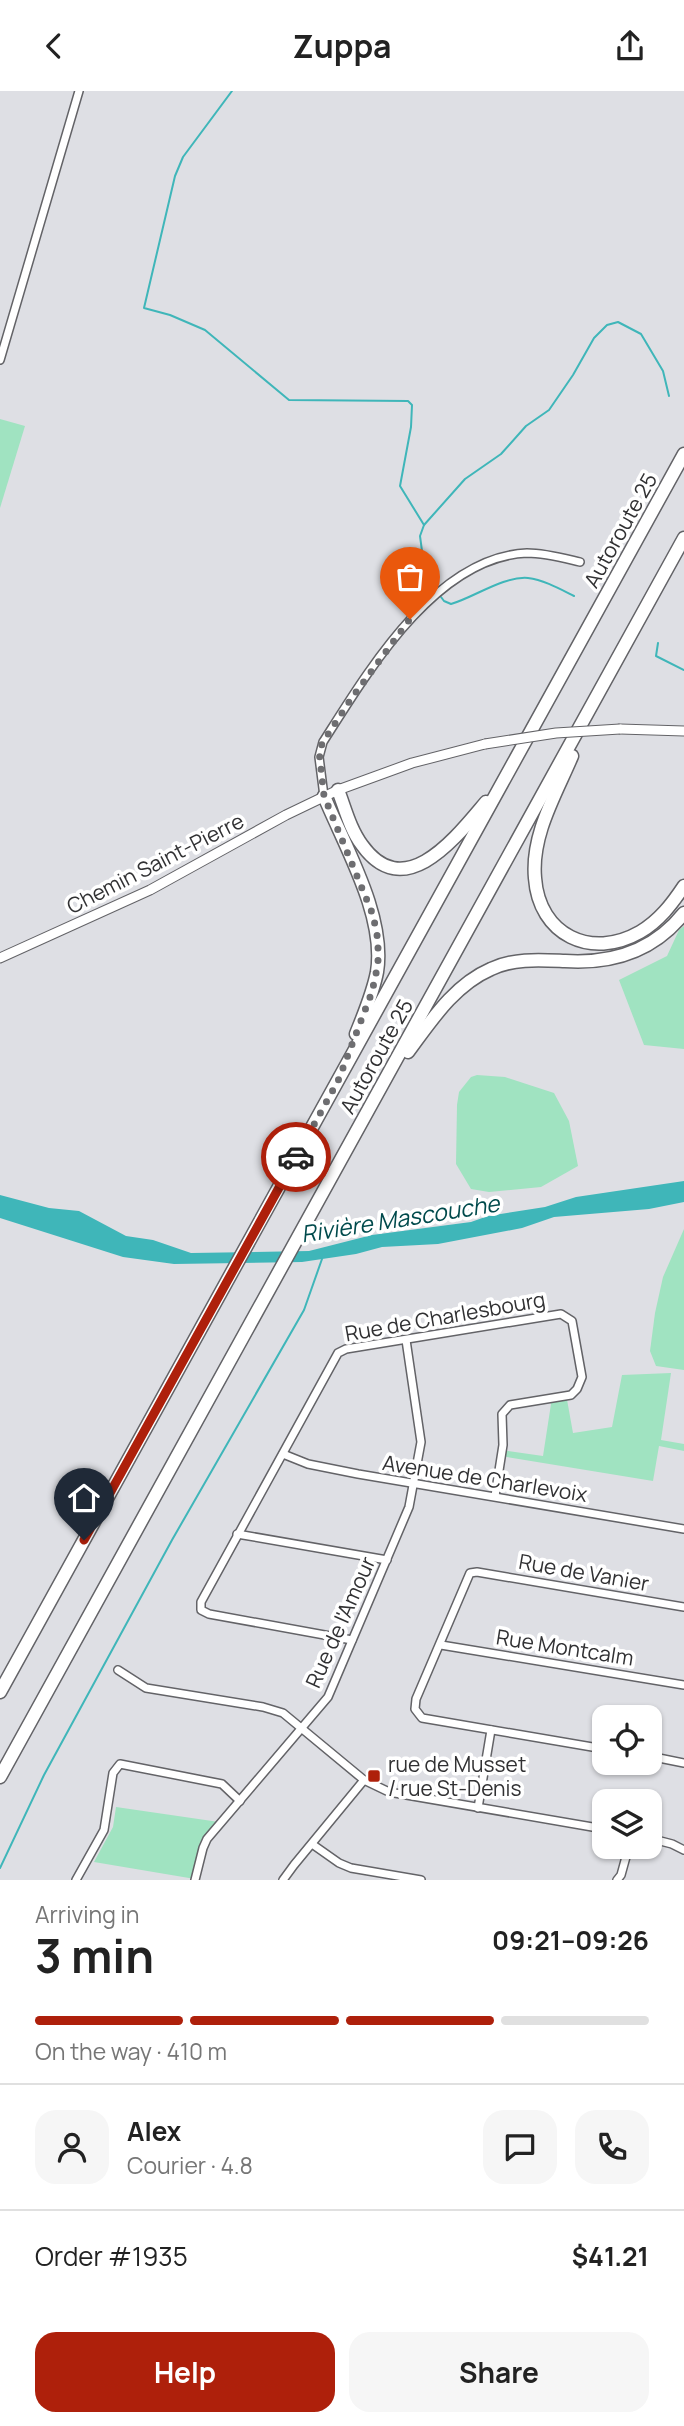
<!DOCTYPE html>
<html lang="en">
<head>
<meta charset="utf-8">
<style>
	:root { --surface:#fff; --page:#f6f6f6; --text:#222; --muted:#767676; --line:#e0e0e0; --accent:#ae200b }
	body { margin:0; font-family:Manrope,sans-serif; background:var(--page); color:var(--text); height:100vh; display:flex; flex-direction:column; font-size:26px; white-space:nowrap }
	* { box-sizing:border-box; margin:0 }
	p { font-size:23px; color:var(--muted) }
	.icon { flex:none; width:38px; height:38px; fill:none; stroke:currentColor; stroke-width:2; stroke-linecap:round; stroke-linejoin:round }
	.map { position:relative; height:1789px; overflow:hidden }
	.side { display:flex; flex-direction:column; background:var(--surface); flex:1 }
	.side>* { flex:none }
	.buttons { position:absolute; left:592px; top:1614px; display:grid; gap:14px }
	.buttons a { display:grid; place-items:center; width:70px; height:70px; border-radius:14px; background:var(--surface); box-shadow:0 2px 5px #0004; font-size:35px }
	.pin { position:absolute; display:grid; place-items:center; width:60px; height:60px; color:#fff; margin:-72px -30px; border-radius:50% 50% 50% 0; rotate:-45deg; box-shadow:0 0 7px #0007 }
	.pin .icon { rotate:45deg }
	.courier { position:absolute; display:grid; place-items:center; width:70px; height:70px; margin:-35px; border:5px solid #ae200b; border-radius:50%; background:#fff; color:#222; box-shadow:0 2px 9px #0007 }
	.overview em { font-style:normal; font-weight:700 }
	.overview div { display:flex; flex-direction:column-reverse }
	.overview { display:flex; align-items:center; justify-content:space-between; height:119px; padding:0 35px }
	h1 { font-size:46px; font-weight:700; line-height:52px }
	.bar { display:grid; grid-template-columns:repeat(4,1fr); gap:10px 7px; align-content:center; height:84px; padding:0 35px }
	.bar i { height:9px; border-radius:5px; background:var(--line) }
	.bar .on { background:var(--accent) }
	.bar p { grid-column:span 4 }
	.line { display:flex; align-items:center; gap:18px; padding:0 35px; border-top:2px solid var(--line) }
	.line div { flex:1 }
	.round { display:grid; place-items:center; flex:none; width:74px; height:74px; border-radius:21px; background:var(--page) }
	.button { display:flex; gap:14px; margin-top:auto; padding:14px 35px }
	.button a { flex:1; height:80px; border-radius:21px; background:var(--accent); color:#fff; font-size:28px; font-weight:700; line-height:80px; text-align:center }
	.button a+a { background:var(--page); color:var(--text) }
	header { display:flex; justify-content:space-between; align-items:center; height:91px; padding:0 35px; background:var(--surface); font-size:32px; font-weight:700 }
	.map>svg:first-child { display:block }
	.green { fill:#a0e3c1 }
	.water { fill:#3fb6b9 }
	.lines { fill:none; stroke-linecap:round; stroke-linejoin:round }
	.stream { stroke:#3fb6b9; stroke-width:2 }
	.minor-casing { stroke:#636367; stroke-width:10 }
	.tertiary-casing { stroke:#636367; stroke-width:11 }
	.motorway-casing { stroke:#636367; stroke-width:15 }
	.minor { stroke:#fff; stroke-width:7 }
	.tertiary { stroke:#fff; stroke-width:9 }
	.motorway { stroke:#fff; stroke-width:12 }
	.tertiary-bridge-casing { stroke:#636367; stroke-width:11; stroke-linecap:butt }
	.tertiary-bridge { stroke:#fff; stroke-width:9 }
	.done { stroke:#6e6e71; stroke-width:7; stroke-dasharray:0 12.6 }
	.route { stroke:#ae200b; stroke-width:9 }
	.poi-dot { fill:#ae200b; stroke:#fff; stroke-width:2.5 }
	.labels { text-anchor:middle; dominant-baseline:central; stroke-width:7; stroke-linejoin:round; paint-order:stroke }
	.street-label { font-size:21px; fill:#313133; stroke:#fff }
	.poi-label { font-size:21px; fill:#313133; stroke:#fff; text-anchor:start }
	.water-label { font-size:23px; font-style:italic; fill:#004a4c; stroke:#fff }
</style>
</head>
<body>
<header><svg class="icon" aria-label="back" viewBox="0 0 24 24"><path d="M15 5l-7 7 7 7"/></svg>Zuppa<svg class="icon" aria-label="share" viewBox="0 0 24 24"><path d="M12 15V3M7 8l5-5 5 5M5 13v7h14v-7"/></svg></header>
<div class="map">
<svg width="684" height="1789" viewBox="0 0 684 1789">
	<rect width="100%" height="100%" fill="#dedfe4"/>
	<g class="green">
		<path d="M 0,328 L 25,335 L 0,417 Z"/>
		<path d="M 684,835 L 684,958 L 644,954 L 619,889 L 667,865 L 679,839 Z"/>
		<path d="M 477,984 L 505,986 L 554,1002 L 569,1030 L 578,1075 L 541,1096 L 489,1101 L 471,1098 L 456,1073 L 457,1014 L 459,1001 L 471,986 Z"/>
		<path d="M 684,1138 L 684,1279 L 656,1275 L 650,1260 L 655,1222 L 663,1186 Z"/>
		<path d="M 671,1282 L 661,1349 L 684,1353 L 684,1360 L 659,1355 L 653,1390 L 501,1365 L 502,1359 L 543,1365 L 551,1313 L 549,1306 L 566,1303 L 573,1342 L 612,1336 L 622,1284 Z"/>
		<path d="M 116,1716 L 219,1731 L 195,1788 L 94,1771 L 113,1736 Z"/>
	</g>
	<path class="water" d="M 684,1090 L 684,1111 L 649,1118 L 554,1126 L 522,1137 L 438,1153 L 382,1156 L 356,1163 L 302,1171 L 174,1173 L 123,1166 L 0,1127 L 0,1104 L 49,1117 L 79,1120 L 126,1145 L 153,1149 L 191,1162 L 309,1160 L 372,1144 L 471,1131 L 488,1125 L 545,1116 L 576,1106 Z"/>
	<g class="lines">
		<g class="stream">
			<path d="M 232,0 L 183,66 L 175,85 L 144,217 L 170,224 L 205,239 L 289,309 L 408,310 L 412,314 L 411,336 L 400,395 L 424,434"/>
			<path d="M 437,496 L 422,460 L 420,445 L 424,434 L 465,388 L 501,363 L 526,335 L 549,319 L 573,284 L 594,247 L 607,234 L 618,231 L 641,243 L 663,280 L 669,305"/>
			<path d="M 441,506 L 444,510 L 451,513 C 475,506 503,485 528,487 C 544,489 560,498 574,505"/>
			<path d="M 658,552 L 656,565 L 684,579"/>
			<path d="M 0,1777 L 44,1684 L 172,1449 L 304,1219 L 322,1168"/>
		</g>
		<defs>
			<g id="minor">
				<path d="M 0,269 L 79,0"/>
				<path d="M 324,705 L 319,666 L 323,651 C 367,582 435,466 527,462 C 545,462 563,467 580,471"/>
				<path d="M 283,1363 L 308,1373 L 358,1383 L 684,1438"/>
				<path d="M 237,1443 L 387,1469"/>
				<path d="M 352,1549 L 209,1523 L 201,1519 L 201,1511 L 338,1262 L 346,1258 L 561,1223 L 572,1230 L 582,1286 L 577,1298 L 571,1304 L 510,1314 L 502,1323 L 503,1354 L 495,1405"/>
				<path d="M 441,1554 L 684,1594"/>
				<path d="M 118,1579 L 146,1597 L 263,1616 L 283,1622 L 364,1689 L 389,1701 L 604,1738"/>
				<path d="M 604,1658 L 422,1627 L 415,1618 L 416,1608 L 470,1482 L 477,1481 L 684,1516"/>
				<path d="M 649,1665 L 684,1672"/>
				<path d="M 478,1717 L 491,1639"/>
				<path d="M 649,1747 L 672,1753 L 684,1759"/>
				<path d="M 312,1753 L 339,1772 L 351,1777 L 421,1789"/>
				<path d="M 76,1789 L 104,1739 L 113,1682 L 120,1673 L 222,1693 L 240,1710"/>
				<path d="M 195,1789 L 203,1757 L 207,1748 L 328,1606 L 409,1416 L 421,1351 L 406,1249"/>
				<path d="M 283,1789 L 294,1774 L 364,1689"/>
				<path d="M 617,1789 L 621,1784 L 629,1755"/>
			</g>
			<g id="tertiary">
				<path d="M 620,638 L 684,640"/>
				<path d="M 0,867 L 150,799 L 286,724 L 338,699 L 412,672 L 485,653"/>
			</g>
			<g id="motorway">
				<path d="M 572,665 C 556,703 531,744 535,787 C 539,844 591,869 640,841 C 659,830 672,813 684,795"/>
				<path d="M 338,699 C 345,717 350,738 362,754 C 405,814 457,745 486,711"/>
				<path d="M 324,705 C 345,756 386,825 377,881 C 373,902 364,923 356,943"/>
				<path d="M 408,961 C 431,930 454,894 491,878 C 514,867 540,869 565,870 C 612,873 654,860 684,822"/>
				<path d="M 0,1601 L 684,363"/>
				<path d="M 0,1686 L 684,447"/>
			</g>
		</defs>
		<use href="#minor" class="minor-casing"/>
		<use href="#tertiary" class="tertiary-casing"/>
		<use href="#motorway" class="motorway-casing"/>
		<use href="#minor" class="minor"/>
		<use href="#tertiary" class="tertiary"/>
		<use href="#motorway" class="motorway"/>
		<defs>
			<path id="tertiary-bridge" d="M 485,653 L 556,642 L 620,638"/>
		</defs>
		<use href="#tertiary-bridge" class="tertiary-bridge-casing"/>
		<use href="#tertiary-bridge" class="tertiary-bridge"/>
	</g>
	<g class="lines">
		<path class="done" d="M 296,1066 L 338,990 L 372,901 L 378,873 L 378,849 L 373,824 L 324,705 L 319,660 L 323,651 L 351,608 L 410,528"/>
		<path class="route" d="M 84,1449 L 296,1066"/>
	</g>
	<rect class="poi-dot" x="367" y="1678" width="14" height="14" rx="3.5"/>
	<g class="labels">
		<g class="street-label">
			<text transform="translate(620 439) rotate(-61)">Autoroute 25</text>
			<text transform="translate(155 772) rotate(-27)">Chemin Saint-Pierre</text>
			<text transform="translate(376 965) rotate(-61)">Autoroute 25</text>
			<text transform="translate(445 1225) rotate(-10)">Rue de Charlesbourg</text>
			<text transform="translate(485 1387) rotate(9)">Avenue de Charlevoix</text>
			<text transform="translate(584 1481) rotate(10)">Rue de Vanier</text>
			<text transform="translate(340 1531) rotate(-66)">Rue de l'Amour</text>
			<text transform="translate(565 1556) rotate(9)">Rue Montcalm</text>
		</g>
		<g class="poi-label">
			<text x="388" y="1673">rue de Musset<tspan x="388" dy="24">/ rue St-Denis</tspan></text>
		</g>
		<g class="water-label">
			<text transform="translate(400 1127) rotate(-9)">Rivière Mascouche</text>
		</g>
	</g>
</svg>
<div class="buttons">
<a><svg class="icon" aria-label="locate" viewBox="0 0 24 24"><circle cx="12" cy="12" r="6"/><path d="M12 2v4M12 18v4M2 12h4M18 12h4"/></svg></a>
<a><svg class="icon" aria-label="layers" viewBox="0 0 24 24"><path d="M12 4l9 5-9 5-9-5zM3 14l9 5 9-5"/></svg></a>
</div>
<div class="pin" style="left:410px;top:528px;background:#ea580c"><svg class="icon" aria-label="bag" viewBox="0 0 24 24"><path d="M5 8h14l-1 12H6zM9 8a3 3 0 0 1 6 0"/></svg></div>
<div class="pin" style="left:84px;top:1449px;background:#1f2937"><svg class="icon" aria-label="home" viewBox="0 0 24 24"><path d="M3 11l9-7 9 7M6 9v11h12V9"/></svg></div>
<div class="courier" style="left:296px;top:1066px"><svg class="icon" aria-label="car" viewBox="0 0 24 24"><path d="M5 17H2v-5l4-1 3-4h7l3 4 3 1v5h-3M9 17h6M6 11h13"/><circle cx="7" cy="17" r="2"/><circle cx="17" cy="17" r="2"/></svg></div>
</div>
<section class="side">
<div class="overview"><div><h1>3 min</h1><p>Arriving in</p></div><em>09:21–09:26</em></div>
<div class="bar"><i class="on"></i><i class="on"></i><i class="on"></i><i></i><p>On the way · 410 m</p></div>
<div class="line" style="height:126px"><a class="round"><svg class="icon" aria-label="person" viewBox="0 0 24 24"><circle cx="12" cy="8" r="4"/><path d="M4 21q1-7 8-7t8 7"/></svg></a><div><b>Alex</b><p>Courier · 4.8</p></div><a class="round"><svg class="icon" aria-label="chat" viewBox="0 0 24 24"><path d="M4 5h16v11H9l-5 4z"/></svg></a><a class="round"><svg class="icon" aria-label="phone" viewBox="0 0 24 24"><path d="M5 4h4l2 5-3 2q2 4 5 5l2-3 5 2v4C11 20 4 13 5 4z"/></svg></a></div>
<div class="line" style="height:91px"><div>Order #1935</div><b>$41.21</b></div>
<div class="button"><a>Help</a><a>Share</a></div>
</section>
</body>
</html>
